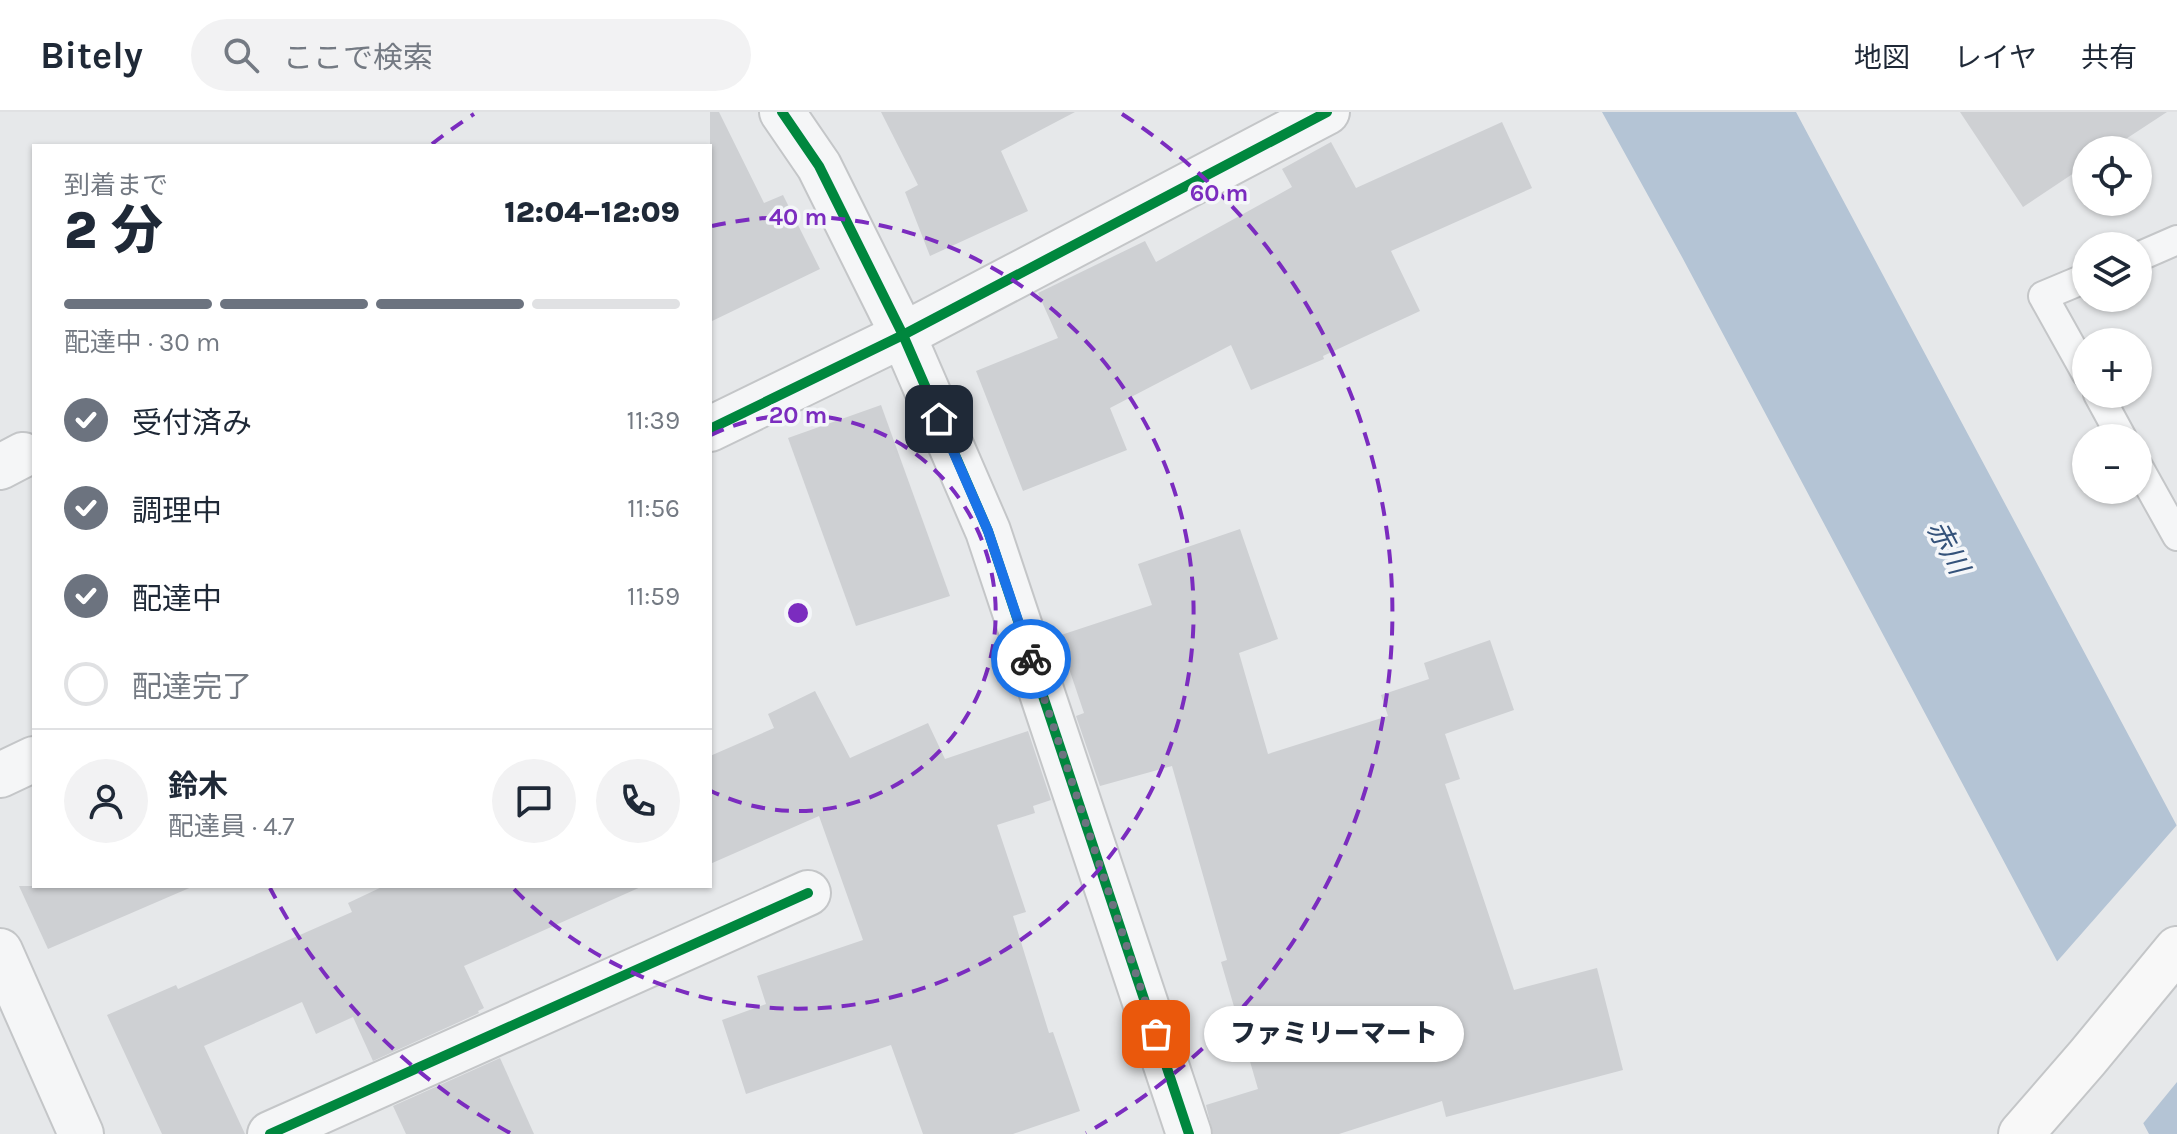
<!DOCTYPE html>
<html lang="ja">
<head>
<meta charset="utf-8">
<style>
	:root { --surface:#fff; --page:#f2f2f3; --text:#1f2937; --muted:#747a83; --line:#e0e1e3; --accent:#6c737f }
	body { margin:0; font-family:Karla,"Noto Sans JP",sans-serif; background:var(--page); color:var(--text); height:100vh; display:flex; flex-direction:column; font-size:30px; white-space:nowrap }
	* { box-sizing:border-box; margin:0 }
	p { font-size:26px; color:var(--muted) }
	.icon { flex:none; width:44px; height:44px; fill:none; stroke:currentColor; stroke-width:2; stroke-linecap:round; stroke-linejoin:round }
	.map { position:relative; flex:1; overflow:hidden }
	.panel { position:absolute; left:32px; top:32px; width:680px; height:744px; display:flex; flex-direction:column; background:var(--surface); border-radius:0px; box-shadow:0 2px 6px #0004 }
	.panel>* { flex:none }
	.controls { position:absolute; left:2072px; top:24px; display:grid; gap:16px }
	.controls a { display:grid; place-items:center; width:80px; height:80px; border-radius:50%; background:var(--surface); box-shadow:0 2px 6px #0004; font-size:40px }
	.pin { position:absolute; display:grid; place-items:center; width:68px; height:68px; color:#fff; margin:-34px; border-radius:16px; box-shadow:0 4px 12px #0006 }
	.courier { position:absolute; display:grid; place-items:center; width:80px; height:80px; margin:-40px; border:6px solid #1a73e8; border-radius:50%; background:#fff; color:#222; box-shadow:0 2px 10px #0007 }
	.bubble { position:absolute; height:56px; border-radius:28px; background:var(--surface); box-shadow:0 2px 6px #0004; font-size:26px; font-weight:800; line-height:56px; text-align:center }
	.summary em { font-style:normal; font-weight:800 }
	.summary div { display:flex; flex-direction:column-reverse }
	.summary { display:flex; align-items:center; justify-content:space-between; height:136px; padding:0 32px }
	h1 { font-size:52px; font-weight:800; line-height:60px }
	.bar { display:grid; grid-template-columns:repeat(4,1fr); gap:12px 8px; align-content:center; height:96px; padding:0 32px }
	.bar i { height:10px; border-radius:6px; background:var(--line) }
	.bar .active { background:var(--accent) }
	.bar p { grid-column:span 4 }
	.line { display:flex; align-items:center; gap:20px; padding:0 32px; border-top:2px solid var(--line) }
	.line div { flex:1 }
	.round { display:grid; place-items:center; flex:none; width:84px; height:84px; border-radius:42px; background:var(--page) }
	ol { padding:0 32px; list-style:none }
	li { display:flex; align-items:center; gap:24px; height:88px }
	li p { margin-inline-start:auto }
	li .icon { padding:8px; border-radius:50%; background:var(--accent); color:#fff; stroke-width:4 }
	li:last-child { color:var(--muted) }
	li i { width:44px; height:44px; border:4px solid var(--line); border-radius:50% }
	header { display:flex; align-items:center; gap:48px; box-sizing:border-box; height:112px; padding:0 40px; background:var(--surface); border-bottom:2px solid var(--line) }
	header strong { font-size:38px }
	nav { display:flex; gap:44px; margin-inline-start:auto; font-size:28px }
	.search { width:560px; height:72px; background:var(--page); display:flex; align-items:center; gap:20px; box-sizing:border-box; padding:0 28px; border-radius:44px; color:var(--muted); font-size:30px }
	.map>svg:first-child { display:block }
	.water { fill:#b4c4d5 }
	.pier { fill:#e6e8ea }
	.building { fill:#ced0d3 }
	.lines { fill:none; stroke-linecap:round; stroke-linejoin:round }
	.lane-casing { stroke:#c4c6c8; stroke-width:32 }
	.street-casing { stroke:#c4c6c8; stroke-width:48 }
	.secondary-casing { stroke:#c4c6c8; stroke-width:48 }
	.lane { stroke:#f5f6f7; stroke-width:28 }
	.street { stroke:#f5f6f7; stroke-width:44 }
	.secondary { stroke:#f8f8f8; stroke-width:44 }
	.cycleway-casing { stroke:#f4f6f9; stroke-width:15 }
	.cycleway { stroke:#00873e; stroke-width:10 }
	.done { stroke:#6c737f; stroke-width:8; stroke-dasharray:0 14.4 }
	.route { stroke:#1a73e8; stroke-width:10 }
	.ring { fill:none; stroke:#7b2cbf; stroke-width:4; stroke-dasharray:14 10 }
	.labels { text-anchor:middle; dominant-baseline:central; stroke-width:7; stroke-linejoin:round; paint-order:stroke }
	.water-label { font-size:28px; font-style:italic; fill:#34527a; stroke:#f4f6f9 }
	.centre { fill:#7b2cbf; stroke:#f4f6f9; stroke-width:4 }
	.ring-label { font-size:24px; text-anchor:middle; font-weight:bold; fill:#7b2cbf; stroke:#f4f6f9; stroke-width:7; stroke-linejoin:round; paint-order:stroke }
</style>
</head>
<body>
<header>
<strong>Bitely</strong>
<div class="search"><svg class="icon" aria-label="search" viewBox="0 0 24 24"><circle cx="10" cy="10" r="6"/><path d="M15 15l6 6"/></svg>ここで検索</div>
<nav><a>地図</a><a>レイヤ</a><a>共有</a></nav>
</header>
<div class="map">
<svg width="2177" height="1022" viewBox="0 0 2177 1022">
	<rect width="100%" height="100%" fill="#e6e8ea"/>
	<path class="water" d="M 1602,0 L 1796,0 L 2177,714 L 2177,1022 L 2149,1022 L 1682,145 Z"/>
	<path class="pier" d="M 2177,713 L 2177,970 L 2141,1014 L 2054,853 Z"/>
	<g class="building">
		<path d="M 710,0 L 719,0 L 764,91 L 783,83 L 820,157 L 710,210 Z"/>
		<path d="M 881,0 L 1075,0 L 1001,39 L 1028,99 L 930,144 L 905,80 L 918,73 Z"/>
		<path d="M 1960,0 L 2167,0 L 2109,38 L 2086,38 L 2086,53 L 2023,95 Z"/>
		<path d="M 1502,10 L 1532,76 L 1391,139 L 1420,199 L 1323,244 L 1324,247 L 1251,278 L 1231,233 L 1110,296 L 1127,338 L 1023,379 L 976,259 L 1058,226 L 1038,181 L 1145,129 L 1156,150 L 1292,75 L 1282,57 L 1331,30 L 1356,76 Z"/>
		<path d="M 881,293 L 950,484 L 856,514 L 788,326 Z"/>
		<path d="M 1240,417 L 1278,527 L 1239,541 L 1268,642 L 1388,604 L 1381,583 L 1429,567 L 1424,551 L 1490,528 L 1514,598 L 1445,622 L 1460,667 L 1445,672 L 1514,878 L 1597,856 L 1623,958 L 1446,1005 L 1442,989 L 1339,1022 L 1213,1022 L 1206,993 L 1258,977 L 1221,850 L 1227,848 L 1172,654 L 1100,674 L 1076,604 L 1084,601 L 1058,524 L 1152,493 L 1138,452 Z"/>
		<path d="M 815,579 L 850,646 L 928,611 L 945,647 L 1028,619 L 1051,688 L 1033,694 L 1035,701 L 997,713 L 1026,800 L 1013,804 L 1049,921 L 1053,920 L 1080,999 L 1013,1022 L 923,1022 L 891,933 L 746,982 L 722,908 L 766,892 L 757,864 L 863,828 L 819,704 L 710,752 L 710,644 L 774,616 L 768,602 Z"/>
		<path d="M 19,774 L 194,774 L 48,837 Z"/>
		<path d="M 384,774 L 643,774 L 464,854 L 484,896 L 478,899 L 479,901 L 373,949 L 353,905 L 316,922 L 302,890 L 204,934 L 245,1022 L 162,1022 L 107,903 L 176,873 L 178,877 L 352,800 L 348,791 Z"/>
		<path d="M 500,946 L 534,1022 L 406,1022 L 393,994 Z"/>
	</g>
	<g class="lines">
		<defs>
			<g id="lane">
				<path d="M 2138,145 L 2177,128"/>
				<path d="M 2086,166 L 2043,184 L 2086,261"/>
				<path d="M 2098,282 L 2122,326"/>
				<path d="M 2138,354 L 2177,424"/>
			</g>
			<g id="street">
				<path d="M 782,0 L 819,54 L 903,223 L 988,419 L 1189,1022"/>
				<path d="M 710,317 L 903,223 L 1327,0"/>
				<path d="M 0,355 L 23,343"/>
				<path d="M 0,663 L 34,647"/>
				<path d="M 0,839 L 81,1022"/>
				<path d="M 270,1022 L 808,781"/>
			</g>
			<path id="secondary" d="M 2021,1022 L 2087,946 L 2177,837"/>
		</defs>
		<use href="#lane" class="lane-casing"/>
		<use href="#street" class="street-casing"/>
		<use href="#secondary" class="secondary-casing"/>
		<use href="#lane" class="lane"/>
		<use href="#street" class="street"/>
		<use href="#secondary" class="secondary"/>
		<defs>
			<g id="cycleway">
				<path d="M 782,0 L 819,54 L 903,223 L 988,419 L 1189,1022"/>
				<path d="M 710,317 L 903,223 L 1327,0"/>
				<path d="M 270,1022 L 808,781"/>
			</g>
		</defs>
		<use href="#cycleway" class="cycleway-casing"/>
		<use href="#cycleway" class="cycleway"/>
	</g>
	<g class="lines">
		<path class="done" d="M 1031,547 L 1156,922"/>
		<path class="route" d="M 939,307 L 988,419 L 1031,547"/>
	</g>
	<g class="ring">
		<path d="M711 323A198 198 0 1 1 711 679"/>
		<path d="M712 114A396 396 0 1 1 513 776"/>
		<path d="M510 1021A595 595 0 0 1 270 776M432 32A595 595 0 0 1 474 2M1122 2A595 595 0 0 1 1086 1021"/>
	</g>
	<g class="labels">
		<g class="water-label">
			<text transform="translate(1948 435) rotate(62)">赤川</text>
		</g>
	</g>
	<circle cx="798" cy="501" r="12" class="centre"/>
	<g class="ring-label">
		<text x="1219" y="89">60 m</text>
		<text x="798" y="113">40 m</text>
		<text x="798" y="311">20 m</text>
	</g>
</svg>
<div class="controls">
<a><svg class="icon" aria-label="locate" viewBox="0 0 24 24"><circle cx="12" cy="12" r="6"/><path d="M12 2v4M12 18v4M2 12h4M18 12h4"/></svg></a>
<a><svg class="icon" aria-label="layers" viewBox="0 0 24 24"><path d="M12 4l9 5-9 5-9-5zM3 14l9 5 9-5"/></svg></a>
<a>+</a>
<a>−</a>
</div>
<div class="pin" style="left:1156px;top:922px;background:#ea580c"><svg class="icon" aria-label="bag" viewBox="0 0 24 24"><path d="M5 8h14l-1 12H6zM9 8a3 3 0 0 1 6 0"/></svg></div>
<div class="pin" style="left:939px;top:307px;background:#1f2937"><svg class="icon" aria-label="home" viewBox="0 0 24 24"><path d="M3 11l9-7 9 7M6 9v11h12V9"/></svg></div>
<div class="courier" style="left:1031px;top:547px"><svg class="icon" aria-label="bike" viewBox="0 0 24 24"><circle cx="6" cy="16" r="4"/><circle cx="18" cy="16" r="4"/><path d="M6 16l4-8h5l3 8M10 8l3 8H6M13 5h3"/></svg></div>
<div class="bubble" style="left:1204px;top:894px;width:260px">ファミリーマート</div>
<section class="panel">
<div class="summary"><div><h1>2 分</h1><p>到着まで</p></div><em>12:04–12:09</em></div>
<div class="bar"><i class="active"></i><i class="active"></i><i class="active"></i><i></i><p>配達中 · 30 m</p></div>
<ol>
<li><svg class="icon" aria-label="check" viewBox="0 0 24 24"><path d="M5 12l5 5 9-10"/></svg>受付済み<p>11:39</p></li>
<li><svg class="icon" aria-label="check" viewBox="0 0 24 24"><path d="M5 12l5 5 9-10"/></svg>調理中<p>11:56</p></li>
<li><svg class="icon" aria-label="check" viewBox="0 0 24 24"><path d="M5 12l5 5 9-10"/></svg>配達中<p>11:59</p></li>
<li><i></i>配達完了</li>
</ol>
<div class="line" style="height:144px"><a class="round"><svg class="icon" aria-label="person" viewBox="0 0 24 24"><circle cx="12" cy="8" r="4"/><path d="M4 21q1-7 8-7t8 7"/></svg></a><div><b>鈴木</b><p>配達員 · 4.7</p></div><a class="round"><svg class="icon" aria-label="chat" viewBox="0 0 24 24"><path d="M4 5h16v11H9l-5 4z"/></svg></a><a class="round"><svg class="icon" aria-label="phone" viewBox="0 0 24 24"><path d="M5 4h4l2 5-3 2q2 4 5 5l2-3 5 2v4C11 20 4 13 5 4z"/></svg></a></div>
</section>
</div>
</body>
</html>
